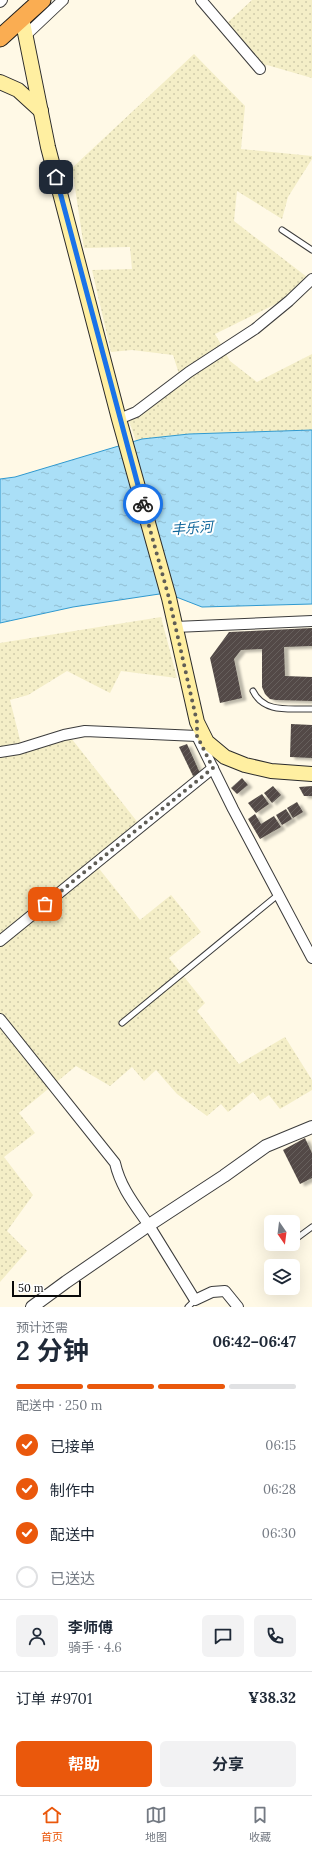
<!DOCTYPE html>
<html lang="zh">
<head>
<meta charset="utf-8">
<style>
	:root { --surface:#fff; --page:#f2f2f3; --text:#1f2937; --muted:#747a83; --line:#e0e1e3; --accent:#ea580c }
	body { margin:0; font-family:Lora,"Noto Sans SC",serif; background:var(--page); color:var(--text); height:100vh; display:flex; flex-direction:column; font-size:15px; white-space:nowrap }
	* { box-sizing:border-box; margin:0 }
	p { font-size:13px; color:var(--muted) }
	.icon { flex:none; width:22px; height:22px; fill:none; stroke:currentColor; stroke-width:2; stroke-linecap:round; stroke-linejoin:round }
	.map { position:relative; height:1307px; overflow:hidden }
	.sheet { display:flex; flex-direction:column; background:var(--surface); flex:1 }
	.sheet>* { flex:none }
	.needle { width:26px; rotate:166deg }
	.controls { position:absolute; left:264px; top:1215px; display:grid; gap:8px }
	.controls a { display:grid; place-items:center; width:36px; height:36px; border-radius:6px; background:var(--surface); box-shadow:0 4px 16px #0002; font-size:20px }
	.scale { position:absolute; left:12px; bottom:10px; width:69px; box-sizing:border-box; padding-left:4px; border:2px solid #090909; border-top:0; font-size:11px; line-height:14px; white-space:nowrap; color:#090909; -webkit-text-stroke:3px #fff; paint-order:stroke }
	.pin { position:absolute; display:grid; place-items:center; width:34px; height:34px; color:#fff; margin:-17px; border-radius:8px; box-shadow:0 2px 6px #0006 }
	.courier { position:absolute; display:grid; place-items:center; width:40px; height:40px; margin:-20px; border:3px solid #1a73e8; border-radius:50%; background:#fff; color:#222; box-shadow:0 1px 5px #0007 }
	.summary em { font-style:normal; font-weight:700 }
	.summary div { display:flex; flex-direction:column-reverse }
	.summary { display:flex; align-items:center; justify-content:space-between; height:68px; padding:0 16px }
	h1 { font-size:26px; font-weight:700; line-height:30px }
	.bar { display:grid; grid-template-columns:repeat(4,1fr); gap:6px 4px; align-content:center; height:48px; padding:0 16px }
	.bar i { height:5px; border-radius:3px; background:var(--line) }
	.bar .current { background:var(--accent) }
	.bar p { grid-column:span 4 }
	.line { display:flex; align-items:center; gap:10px; padding:0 16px; border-top:1px solid var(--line) }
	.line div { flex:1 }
	.round { display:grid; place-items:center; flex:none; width:42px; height:42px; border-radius:6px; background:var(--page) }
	ol { padding:0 16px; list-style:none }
	li { display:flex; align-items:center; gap:12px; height:44px }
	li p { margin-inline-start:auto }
	li .icon { padding:4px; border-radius:50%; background:var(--accent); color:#fff; stroke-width:4 }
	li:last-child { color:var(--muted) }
	li i { width:22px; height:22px; border:2px solid var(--line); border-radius:50% }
	.cta { display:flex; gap:8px; margin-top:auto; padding:8px 16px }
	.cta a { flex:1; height:46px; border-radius:6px; background:var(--accent); color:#fff; font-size:16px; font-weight:700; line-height:46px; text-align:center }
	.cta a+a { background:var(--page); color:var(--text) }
	.dock { display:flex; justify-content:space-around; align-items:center; height:56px; border-top:1px solid var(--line); background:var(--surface); font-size:11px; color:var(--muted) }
	.dock a { display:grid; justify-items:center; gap:2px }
	.dock .current { color:var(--accent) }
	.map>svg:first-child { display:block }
	.farmland { fill:url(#farmland-dots) }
	.water { fill:url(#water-ripples); stroke:#3099cf }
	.building { fill:url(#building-hatch); filter:url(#shadow) }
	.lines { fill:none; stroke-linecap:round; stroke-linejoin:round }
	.service-casing { stroke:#3c3c3c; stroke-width:7 }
	.minor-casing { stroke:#3c3c3c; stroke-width:12 }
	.tertiary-casing { stroke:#3c3c3c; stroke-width:14 }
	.secondary-casing { stroke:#2b2b2b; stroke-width:16 }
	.trunk-casing { stroke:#1a1a1a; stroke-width:19 }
	.service { stroke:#fff; stroke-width:5 }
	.minor { stroke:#fff; stroke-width:10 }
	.tertiary { stroke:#fff; stroke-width:12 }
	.secondary { stroke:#ffefa1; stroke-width:14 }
	.trunk { stroke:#faad52; stroke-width:17 }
	.done { stroke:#5f5d56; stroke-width:4; stroke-dasharray:0 7.2 }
	.route { stroke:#1a73e8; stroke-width:5 }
	.labels { text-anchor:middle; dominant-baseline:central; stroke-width:4; stroke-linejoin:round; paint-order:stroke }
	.water-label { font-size:14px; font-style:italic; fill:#12689c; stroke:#fff }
</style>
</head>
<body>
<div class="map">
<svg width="312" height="1307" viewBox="0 0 312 1307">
	<defs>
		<pattern id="farmland-dots" width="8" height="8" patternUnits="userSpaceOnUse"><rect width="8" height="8" fill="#f4eec7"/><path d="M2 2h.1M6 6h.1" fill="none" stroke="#d0cbaa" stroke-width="1.8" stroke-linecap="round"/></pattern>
		<pattern id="water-ripples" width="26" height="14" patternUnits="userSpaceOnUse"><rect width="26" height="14" fill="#aadff7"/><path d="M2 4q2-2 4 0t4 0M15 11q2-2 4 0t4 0" fill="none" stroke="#91bed2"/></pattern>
		<pattern id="building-hatch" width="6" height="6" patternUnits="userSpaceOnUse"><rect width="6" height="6" fill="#524a46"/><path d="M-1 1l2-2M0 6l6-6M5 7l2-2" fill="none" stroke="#665f5c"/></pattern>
		<filter id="shadow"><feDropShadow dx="4.5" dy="2.5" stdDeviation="1" flood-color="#0004"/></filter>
	</defs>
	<rect width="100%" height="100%" fill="#fff9e6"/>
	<g class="farmland">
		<path d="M 252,0 L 312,0 L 312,78 L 267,65 L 261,67 L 225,25 Z"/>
		<path d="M 194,54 L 245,106 L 241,149 L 312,156 L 312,159 L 288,197 L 282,219 L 237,191 L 234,221 L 307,277 L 280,302 L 215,334 L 223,348 L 179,374 L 173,355 L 132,350 L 111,352 L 92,270 L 132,269 L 130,247 L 84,248 L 72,168 Z"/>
		<path d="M 226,354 L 230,361 L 257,382 L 312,354 L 312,430 L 189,434 L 136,441 L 129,421 L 198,370 Z"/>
		<path d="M 161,617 L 177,678 L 121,671 L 110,693 L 67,671 L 28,695 L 10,700 L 23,752 L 71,738 L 139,824 L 93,861 L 140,920 L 171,895 L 201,932 L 169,958 L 205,1003 L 197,1011 L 239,1064 L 285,1037 L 312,1080 L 312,1090 L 280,1109 L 269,1095 L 260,1101 L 253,1092 L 228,1112 L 221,1104 L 207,1116 L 177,1094 L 156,1070 L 144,1081 L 132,1067 L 110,1086 L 76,1066 L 19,1113 L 35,1133 L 4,1157 L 33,1195 L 7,1231 L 27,1251 L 0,1282 L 0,643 Z"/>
	</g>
	<path class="water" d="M 312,430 L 312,604 L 202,607 L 166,593 L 73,607 L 0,623 L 0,479 L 15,477 L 142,439 L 189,434 Z"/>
	<g class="building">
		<path d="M 312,628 L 312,646 L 284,647 L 285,676 L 312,677 L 312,701 L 276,700 L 270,699 L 265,694 L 262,687 L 262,649 L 241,650 L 234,659 L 242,698 L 220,703 L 210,658 L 229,632 Z"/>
		<path d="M 291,724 L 312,725 L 312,758 L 290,757 Z"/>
		<path d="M 187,744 L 200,773 L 193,776 L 179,747 Z"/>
		<path d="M 242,778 L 248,785 L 237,794 L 231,788 Z"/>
		<path d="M 273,786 L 281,795 L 272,803 L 264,793 Z"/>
		<path d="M 312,786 L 312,796 L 304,796 L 299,787 Z"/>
		<path d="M 262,794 L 269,804 L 256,813 L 248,803 Z"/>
		<path d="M 297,802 L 303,812 L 293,818 L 287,808 Z"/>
		<path d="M 286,809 L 292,819 L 282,825 L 276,815 Z"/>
		<path d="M 255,814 L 261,824 L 274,816 L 281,827 L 260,839 L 248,819 Z"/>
		<path d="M 305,1138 L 312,1153 L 312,1178 L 300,1184 L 283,1150 Z"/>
	</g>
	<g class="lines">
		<defs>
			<g id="service">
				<path d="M 282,230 L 312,250"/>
				<path d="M 253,691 C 264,714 291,708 312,709"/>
				<path d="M 122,1023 L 279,894"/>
				<path d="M 293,1241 L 312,1227"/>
				<path d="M 188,1307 L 195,1300"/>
			</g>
			<g id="minor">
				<path d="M 201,0 L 260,69"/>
				<path d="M 0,2 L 2,0"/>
				<path d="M 26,35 L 63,0"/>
				<path d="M 119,419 L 136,412 L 189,372 L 255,329 L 289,301 L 312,279"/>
				<path d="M 175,627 L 312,621"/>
				<path d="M 197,736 L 233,809 L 312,958"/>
				<path d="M 0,752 L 19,749 L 64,735 L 85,731 L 197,736"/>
				<path d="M 0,941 L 213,768"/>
				<path d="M 0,1019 L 115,1163 C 121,1189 136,1206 150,1227 C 165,1251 180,1276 195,1300 L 212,1292 L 225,1291 L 238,1307"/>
			</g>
			<path id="tertiary" d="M 32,1307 L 66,1282 L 143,1229 L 224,1176 L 266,1146 L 312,1127"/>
			<g id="secondary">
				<path d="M 22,18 L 48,147 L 119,419 L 169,598 L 197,722 L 207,742 L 225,757 L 245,765 L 271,771 L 312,774"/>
				<path d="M 0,82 L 18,90 L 41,111"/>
			</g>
			<path id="trunk" d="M 0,38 L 42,0"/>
		</defs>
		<use href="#service" class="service-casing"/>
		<use href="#minor" class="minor-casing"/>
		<use href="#tertiary" class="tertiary-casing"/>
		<use href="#secondary" class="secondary-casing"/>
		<use href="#trunk" class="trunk-casing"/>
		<use href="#service" class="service"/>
		<use href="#minor" class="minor"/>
		<use href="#tertiary" class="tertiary"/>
		<use href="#secondary" class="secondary"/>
		<use href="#trunk" class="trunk"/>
	</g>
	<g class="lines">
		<path class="done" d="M 45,904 L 213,768 L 197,736 L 197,722 L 169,598 L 143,504"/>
		<path class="route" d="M 56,177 L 143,504"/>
	</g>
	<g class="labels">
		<g class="water-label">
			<text transform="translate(192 528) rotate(-4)">丰乐河</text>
		</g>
	</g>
</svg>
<div class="controls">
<a><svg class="needle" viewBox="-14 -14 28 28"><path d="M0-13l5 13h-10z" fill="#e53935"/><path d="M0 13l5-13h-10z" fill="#747a83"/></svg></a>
<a><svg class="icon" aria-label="layers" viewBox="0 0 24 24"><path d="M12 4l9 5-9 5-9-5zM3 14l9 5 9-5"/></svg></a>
</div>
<div class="scale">50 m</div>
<div class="pin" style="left:45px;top:904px;background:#ea580c"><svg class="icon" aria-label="bag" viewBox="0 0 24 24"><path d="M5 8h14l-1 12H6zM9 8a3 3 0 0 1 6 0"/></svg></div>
<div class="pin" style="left:56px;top:177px;background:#1f2937"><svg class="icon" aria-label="home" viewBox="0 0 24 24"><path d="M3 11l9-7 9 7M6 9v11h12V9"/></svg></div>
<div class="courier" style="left:143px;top:504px"><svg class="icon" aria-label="bike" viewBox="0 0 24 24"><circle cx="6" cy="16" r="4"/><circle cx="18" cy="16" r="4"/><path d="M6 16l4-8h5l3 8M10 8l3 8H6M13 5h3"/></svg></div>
</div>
<section class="sheet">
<div class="summary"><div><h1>2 分钟</h1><p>预计还需</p></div><em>06:42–06:47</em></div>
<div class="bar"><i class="current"></i><i class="current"></i><i class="current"></i><i></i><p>配送中 · 250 m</p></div>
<ol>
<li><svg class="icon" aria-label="check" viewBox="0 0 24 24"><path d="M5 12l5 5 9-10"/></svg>已接单<p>06:15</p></li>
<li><svg class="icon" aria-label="check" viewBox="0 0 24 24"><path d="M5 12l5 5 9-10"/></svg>制作中<p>06:28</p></li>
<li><svg class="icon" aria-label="check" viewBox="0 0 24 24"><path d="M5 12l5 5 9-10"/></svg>配送中<p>06:30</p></li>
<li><i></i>已送达</li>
</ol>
<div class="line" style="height:72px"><a class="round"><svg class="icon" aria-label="person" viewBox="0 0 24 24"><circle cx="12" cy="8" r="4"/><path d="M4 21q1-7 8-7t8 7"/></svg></a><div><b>李师傅</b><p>骑手 · 4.6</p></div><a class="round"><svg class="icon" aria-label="chat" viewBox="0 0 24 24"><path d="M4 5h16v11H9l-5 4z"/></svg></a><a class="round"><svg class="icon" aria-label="phone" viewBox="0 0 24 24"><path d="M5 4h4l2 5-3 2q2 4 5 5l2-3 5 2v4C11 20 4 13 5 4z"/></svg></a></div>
<div class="line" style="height:52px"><div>订单 #9701</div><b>¥38.32</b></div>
<div class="cta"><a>帮助</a><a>分享</a></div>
</section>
<nav class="dock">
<a class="current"><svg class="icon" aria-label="home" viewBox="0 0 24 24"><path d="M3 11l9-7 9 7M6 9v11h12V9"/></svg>首页</a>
<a><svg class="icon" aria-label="map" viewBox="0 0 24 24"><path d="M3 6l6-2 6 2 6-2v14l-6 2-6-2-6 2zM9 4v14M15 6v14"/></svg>地图</a>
<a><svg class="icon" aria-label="saved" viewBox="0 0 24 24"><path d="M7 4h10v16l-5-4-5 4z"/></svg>收藏</a>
</nav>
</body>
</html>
